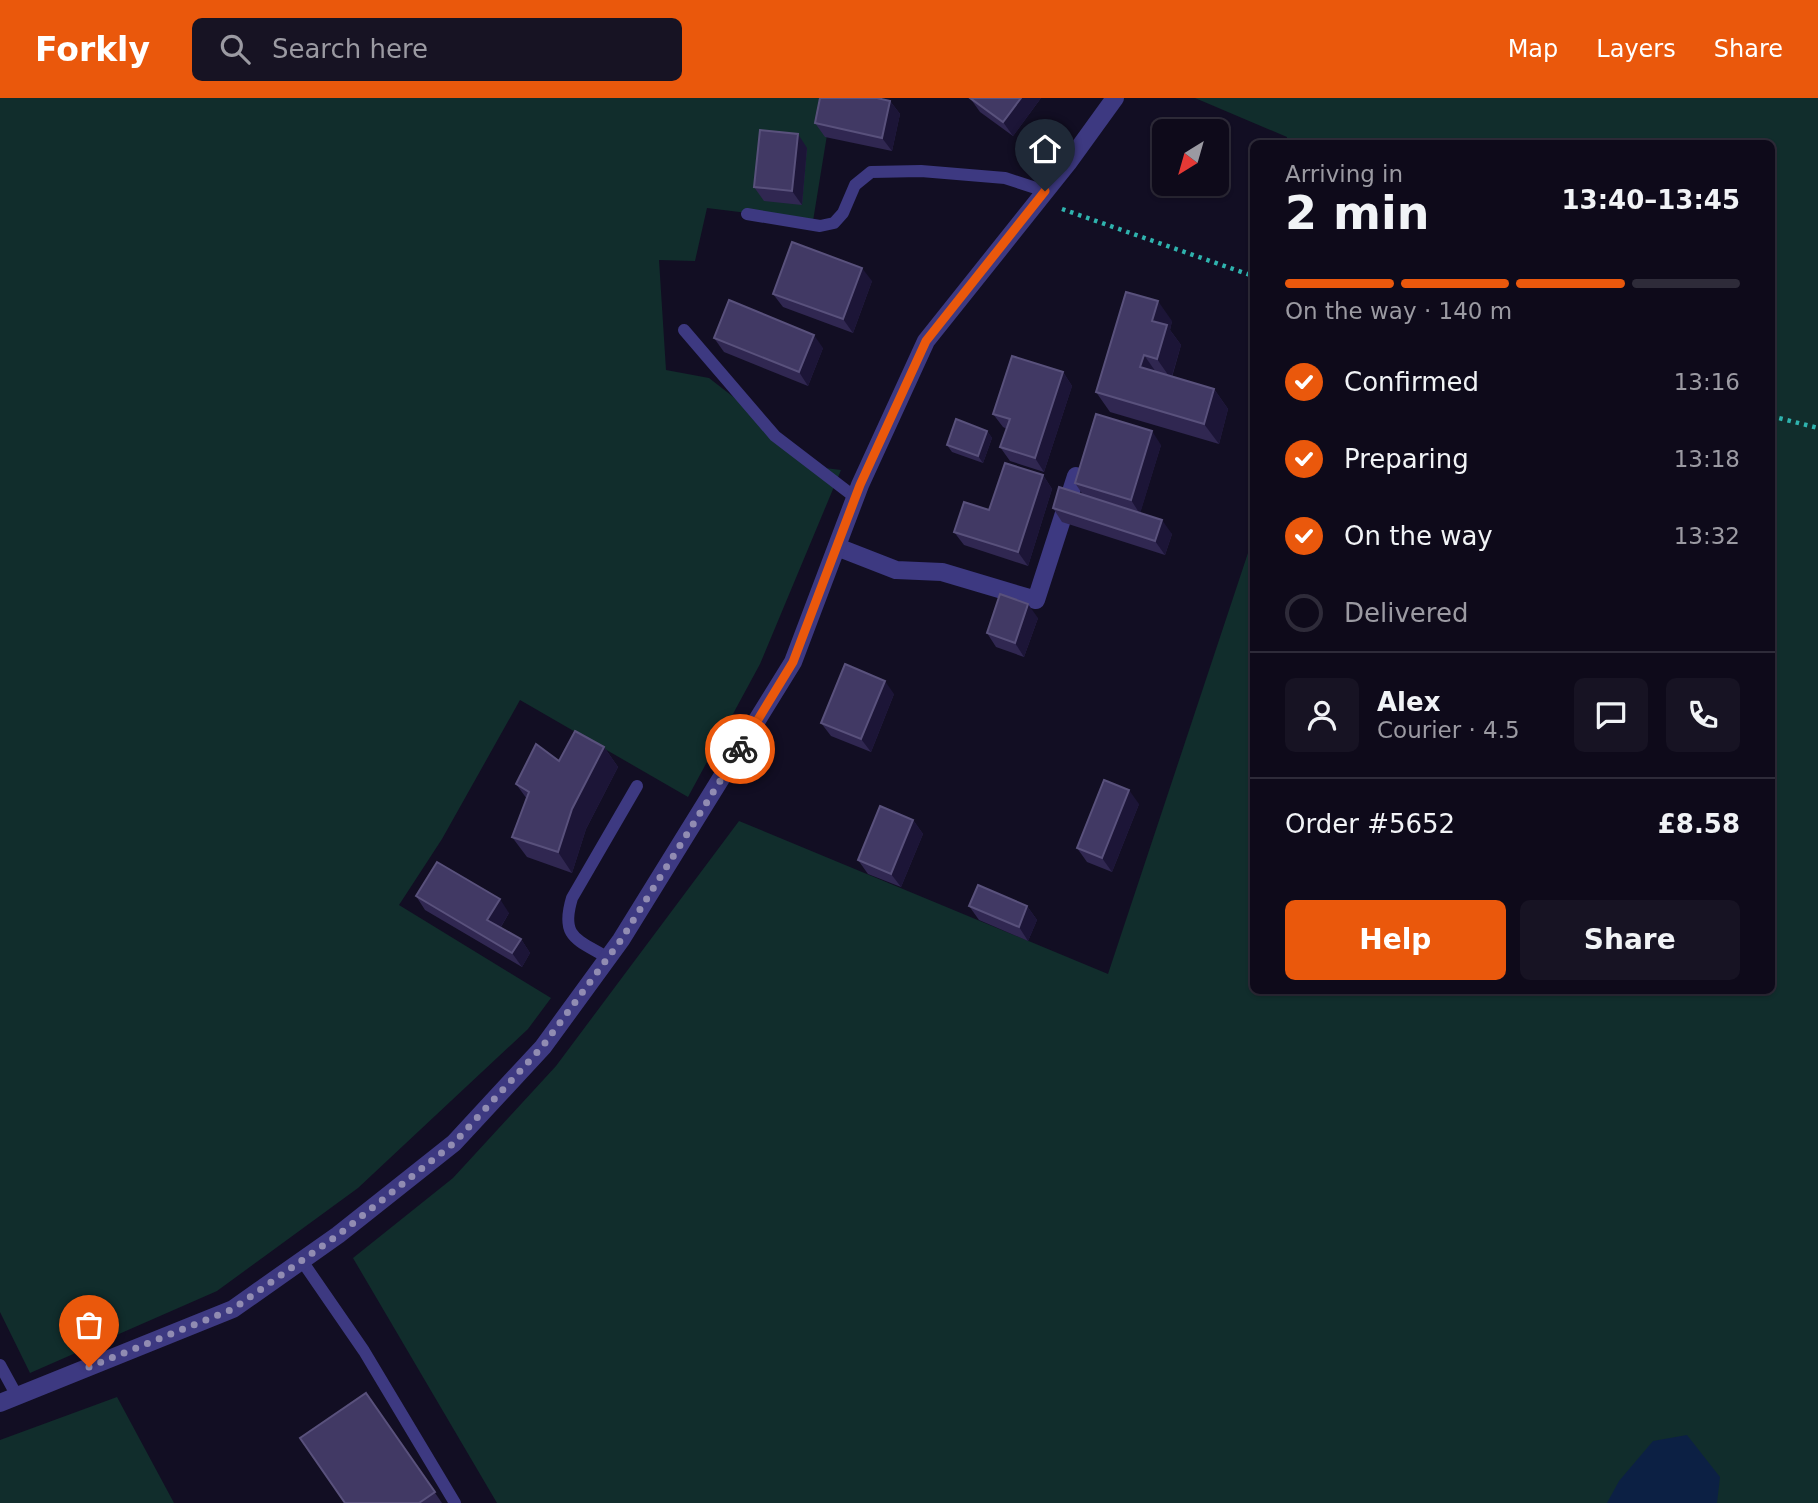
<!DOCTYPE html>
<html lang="en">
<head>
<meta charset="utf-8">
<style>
	:root { --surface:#0e0a1a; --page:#171323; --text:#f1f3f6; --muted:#9b9aa2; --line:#2e2b39; --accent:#ea580c }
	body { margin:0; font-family:"DejaVu Sans",sans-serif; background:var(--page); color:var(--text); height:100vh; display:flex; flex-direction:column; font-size:26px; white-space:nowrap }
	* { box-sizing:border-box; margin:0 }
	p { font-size:23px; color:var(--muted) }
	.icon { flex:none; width:38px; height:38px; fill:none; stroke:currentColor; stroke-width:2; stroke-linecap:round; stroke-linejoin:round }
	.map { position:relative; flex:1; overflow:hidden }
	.side { position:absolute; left:1250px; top:42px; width:525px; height:854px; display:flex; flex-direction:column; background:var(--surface); border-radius:10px; box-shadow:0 2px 5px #0004,0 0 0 2px var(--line) }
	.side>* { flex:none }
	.needle { width:46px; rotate:217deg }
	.buttons { position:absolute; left:1152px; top:21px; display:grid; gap:14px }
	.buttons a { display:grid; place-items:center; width:77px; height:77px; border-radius:10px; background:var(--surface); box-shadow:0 2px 5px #0004,0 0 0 2px var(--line); font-size:35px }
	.pin { position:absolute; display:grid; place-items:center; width:60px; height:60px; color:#fff; margin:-72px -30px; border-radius:50% 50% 50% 0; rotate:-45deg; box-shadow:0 0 7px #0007 }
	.pin .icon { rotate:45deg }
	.courier { position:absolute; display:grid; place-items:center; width:70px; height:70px; margin:-35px; border:5px solid #ea580c; border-radius:50%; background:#fff; color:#222; box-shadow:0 2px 9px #0007 }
	.headline em { font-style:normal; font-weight:700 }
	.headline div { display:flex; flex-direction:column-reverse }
	.headline { display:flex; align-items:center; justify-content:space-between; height:119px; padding:0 35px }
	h1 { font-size:46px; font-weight:700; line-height:52px }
	.bar { display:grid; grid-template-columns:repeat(4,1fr); gap:10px 7px; align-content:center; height:84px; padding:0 35px }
	.bar i { height:9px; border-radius:5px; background:var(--line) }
	.bar .on { background:var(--accent) }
	.bar p { grid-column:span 4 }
	.line { display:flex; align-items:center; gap:18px; padding:0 35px; border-top:2px solid var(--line) }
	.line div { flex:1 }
	.round { display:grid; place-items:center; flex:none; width:74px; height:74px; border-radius:10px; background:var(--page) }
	ol { padding:0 35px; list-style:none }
	li { display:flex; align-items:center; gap:21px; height:77px }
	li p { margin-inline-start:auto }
	li .icon { padding:7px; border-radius:50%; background:var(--accent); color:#fff; stroke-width:4 }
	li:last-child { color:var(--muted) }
	li i { width:38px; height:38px; border:4px solid var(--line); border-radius:50% }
	.button { display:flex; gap:14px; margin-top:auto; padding:14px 35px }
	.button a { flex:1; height:80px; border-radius:10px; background:var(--accent); color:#fff; font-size:28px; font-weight:700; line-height:80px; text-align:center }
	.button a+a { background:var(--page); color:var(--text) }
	header { display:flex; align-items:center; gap:42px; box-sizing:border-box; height:98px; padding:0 35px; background:var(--accent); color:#fff }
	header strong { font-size:33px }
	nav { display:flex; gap:38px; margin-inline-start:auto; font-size:24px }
	.search { width:490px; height:63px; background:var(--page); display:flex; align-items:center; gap:18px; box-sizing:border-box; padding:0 24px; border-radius:10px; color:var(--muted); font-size:26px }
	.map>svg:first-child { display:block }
	.green { fill:#112d2c }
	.water { fill:#0c2044 }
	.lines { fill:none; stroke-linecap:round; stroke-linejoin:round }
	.path { stroke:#2fb3ae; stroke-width:4.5; stroke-dasharray:3.5 5; stroke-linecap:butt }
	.lane { stroke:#3d3981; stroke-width:12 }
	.street { stroke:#3d3981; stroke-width:18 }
	.wall { fill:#302751 }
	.shaded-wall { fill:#1c1537 }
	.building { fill:#413964; stroke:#59517c; stroke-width:2 }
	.done { stroke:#918cb2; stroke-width:7; stroke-dasharray:0 12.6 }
	.route { stroke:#ea580c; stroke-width:9 }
</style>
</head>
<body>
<header>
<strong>Forkly</strong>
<div class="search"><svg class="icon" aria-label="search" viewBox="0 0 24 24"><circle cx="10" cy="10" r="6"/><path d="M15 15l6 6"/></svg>Search here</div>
<nav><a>Map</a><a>Layers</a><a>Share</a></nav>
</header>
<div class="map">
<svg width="1818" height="1405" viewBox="0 0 1818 1405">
	<rect width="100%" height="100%" fill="#120e23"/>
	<g class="green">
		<path d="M 0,0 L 833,0 L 813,123 L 707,110 L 695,163 L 659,162 L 666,272 L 709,280 L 825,370 L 841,372 L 760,566 L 688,699 L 520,602 L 442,741 L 399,807 L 551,900 L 528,931 L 358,1090 L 217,1193 L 30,1275 L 0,1214 Z"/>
		<path d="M 1195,0 L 1818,0 L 1818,1405 L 497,1405 L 353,1160 L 453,1080 L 556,968 L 739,723 L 1108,876 L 1248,455 L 1253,456 L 1253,892 L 1771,892 L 1771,46 L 1286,45 L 1287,39 Z"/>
		<path d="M 117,1299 L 174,1405 L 0,1405 L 0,1342 Z"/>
	</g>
	<path class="water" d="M 1687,1337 L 1720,1379 L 1717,1405 L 1607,1405 L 1619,1383 L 1653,1343 Z"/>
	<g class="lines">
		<g class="path">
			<path d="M 1062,111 L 1253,178"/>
			<path d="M 1771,318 L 1818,330"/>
		</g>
		<g class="lane">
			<path d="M 747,116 L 820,128 L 834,125 L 843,115 L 855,87 L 871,74 L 921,73 L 1005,80 L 1045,93"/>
			<path d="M 684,232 L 775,338 L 856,400"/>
			<path d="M 608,860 C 577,841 560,840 572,800 L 637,688"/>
			<path d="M 302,1163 L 364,1253 L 455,1405"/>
			<path d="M 0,1267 L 17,1298"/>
		</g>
		<g class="street">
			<path d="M 837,449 L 896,472 L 942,474 L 1036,502 L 1076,378"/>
			<path d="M 0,1305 L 233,1211 L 338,1137 L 454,1045 L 543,949 L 621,842 L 793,564 L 860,387 L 926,243 L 1068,65 L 1115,0"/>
		</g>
	</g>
	<g class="wall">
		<path d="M 970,0 L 1041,0 L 1013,38 L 980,14 Z"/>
		<path d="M 890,3 L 900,16 L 892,53 L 825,39 L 815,25 Z"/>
		<path d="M 807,50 L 802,107 L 764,103 L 754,89 Z"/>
		<path d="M 872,183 L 853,235 L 783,209 L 773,196 Z"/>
		<path d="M 1172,223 L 1170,232 L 1181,247 L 1172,279 L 1214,291 L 1228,311 L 1219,346 L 1110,314 L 1096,294 Z"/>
		<path d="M 714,240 L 823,250 L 808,288 L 724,254 Z"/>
		<path d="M 1063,274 L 1072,288 L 1044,374 L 1010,363 L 1000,349 L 1007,331 L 1003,329 L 993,316 Z"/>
		<path d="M 987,333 L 992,340 L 983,365 L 952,354 L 947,347 Z"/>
		<path d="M 1161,347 L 1140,415 L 1172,436 L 1165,457 L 1062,424 L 1053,410 L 1083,397 L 1075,385 Z"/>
		<path d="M 1043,377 L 1052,391 L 1028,468 L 964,447 L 954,434 Z"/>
		<path d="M 1038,520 L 1024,559 L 996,549 L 987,535 Z"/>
		<path d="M 894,596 L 871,654 L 831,638 L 821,625 Z"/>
		<path d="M 604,649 L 618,669 L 586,731 L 572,775 L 527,759 L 512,739 L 527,701 L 516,686 L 559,663 Z"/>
		<path d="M 1139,706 L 1112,774 L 1087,764 L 1077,750 Z"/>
		<path d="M 913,722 L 923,736 L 901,789 L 868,776 L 858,762 Z"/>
		<path d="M 416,798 L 509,815 L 501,829 L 521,841 L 530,855 L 522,869 L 425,812 Z"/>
		<path d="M 969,808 L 1027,808 L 1037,822 L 1028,843 L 979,822 Z"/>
		<path d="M 366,1295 L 442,1405 L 345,1405 Z"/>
	</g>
	<g class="shaded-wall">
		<path d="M 1021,0 L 1041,0 L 1013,38 L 1003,24 Z"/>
		<path d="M 890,3 L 900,16 L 892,53 L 882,40 Z"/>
		<path d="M 798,36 L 807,50 L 802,107 L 792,93 Z"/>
		<path d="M 862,170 L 872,183 L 853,235 L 843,221 Z"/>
		<path d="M 1158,203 L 1172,223 L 1170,232 L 1181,247 L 1171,281 L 1157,261 L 1152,223 Z"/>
		<path d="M 814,237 L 823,250 L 808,288 L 799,274 Z"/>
		<path d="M 1144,257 L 1158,277 L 1140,269 Z"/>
		<path d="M 1063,274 L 1072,288 L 1044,374 L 1035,360 Z"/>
		<path d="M 1214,291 L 1228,311 L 1219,346 L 1204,326 Z"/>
		<path d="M 987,333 L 992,340 L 983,365 L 978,358 Z"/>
		<path d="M 1152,333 L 1161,347 L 1140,416 L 1131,402 Z"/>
		<path d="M 1043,377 L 1052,391 L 1028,468 L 1018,454 Z"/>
		<path d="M 1162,422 L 1172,436 L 1165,457 L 1155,443 Z"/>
		<path d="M 1028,506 L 1038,520 L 1024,559 L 1015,545 Z"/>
		<path d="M 885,583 L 894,596 L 871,654 L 861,641 Z"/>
		<path d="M 604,649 L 618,669 L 586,731 L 572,775 L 558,754 L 572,711 Z"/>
		<path d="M 1129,692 L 1139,706 L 1112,774 L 1102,760 Z"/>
		<path d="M 913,722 L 923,736 L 901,789 L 891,776 Z"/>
		<path d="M 500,801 L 509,815 L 497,835 L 487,822 Z"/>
		<path d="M 1027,808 L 1037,822 L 1028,843 L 1019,829 Z"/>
		<path d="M 521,841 L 530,855 L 522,869 L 512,855 Z"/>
	</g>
	<g class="building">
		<path d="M 820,0 L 877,0 L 890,3 L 882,40 L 815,25 Z"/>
		<path d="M 970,0 L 1021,0 L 1003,24 Z"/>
		<path d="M 760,32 L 798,36 L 792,93 L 754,89 Z"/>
		<path d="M 792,144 L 862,170 L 843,221 L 773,196 Z"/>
		<path d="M 1126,194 L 1158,203 L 1152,223 L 1167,227 L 1157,261 L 1144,257 L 1140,269 L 1214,291 L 1204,326 L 1096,294 Z"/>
		<path d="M 729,202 L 814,237 L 799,274 L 714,240 Z"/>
		<path d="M 1012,258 L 1063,274 L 1035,360 L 1000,349 L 1010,321 L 993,316 Z"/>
		<path d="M 1096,316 L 1152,333 L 1131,402 L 1075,385 Z"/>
		<path d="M 956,321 L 987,333 L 978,358 L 947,347 Z"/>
		<path d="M 1005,365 L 1043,377 L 1018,454 L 954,434 L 964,404 L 989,412 Z"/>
		<path d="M 1059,389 L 1162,422 L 1155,443 L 1053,410 Z"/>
		<path d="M 1000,496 L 1028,506 L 1015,545 L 987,535 Z"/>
		<path d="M 845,566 L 885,583 L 861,641 L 821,625 Z"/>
		<path d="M 575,633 L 604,649 L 572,711 L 558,754 L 512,739 L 529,694 L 516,686 L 536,646 L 559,663 Z"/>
		<path d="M 1104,682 L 1129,692 L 1102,760 L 1077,750 Z"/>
		<path d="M 880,708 L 913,722 L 891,776 L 858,762 Z"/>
		<path d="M 437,764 L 500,801 L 487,822 L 521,841 L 512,855 L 416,798 Z"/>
		<path d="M 978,787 L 1027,808 L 1019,829 L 969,808 Z"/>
		<path d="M 366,1295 L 435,1394 L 419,1405 L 345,1405 L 300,1340 Z"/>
	</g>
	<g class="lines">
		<path class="done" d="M 89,1269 L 233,1211 L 338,1137 L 454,1045 L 542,949 L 621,842 L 740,651"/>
		<path class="route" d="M 740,651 L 793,564 L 860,387 L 926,243 L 1045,93"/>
	</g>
</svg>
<div class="buttons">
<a><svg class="needle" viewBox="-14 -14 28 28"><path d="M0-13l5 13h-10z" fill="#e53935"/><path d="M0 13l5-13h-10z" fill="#9b9aa2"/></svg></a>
</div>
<div class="pin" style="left:89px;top:1269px;background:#ea580c"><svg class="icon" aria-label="bag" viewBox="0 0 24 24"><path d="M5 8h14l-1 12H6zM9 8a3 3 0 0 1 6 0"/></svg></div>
<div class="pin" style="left:1045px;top:93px;background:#1f2937"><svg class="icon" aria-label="home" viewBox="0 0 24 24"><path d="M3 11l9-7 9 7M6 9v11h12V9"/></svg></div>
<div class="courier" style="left:740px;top:651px"><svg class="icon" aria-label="bike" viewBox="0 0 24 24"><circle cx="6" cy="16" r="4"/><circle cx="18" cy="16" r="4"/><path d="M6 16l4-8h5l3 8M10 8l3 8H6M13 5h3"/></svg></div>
<section class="side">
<div class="headline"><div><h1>2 min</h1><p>Arriving in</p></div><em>13:40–13:45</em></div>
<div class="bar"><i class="on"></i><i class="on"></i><i class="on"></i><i></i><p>On the way · 140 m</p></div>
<ol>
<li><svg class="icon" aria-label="check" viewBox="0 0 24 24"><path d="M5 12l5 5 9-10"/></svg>Confirmed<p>13:16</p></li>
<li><svg class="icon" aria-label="check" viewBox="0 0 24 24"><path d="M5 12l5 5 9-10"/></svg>Preparing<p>13:18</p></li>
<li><svg class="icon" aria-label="check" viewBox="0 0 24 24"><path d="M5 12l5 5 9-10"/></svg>On the way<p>13:32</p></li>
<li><i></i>Delivered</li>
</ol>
<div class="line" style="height:126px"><a class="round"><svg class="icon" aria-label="person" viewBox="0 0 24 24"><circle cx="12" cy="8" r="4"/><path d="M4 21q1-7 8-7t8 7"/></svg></a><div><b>Alex</b><p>Courier · 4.5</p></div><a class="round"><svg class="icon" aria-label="chat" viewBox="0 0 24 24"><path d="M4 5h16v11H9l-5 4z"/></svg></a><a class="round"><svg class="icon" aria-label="phone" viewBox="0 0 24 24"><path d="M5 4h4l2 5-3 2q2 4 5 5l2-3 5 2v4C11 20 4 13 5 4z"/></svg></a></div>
<div class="line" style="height:91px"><div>Order #5652</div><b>£8.58</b></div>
<div class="button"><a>Help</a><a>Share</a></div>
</section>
</div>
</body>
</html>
